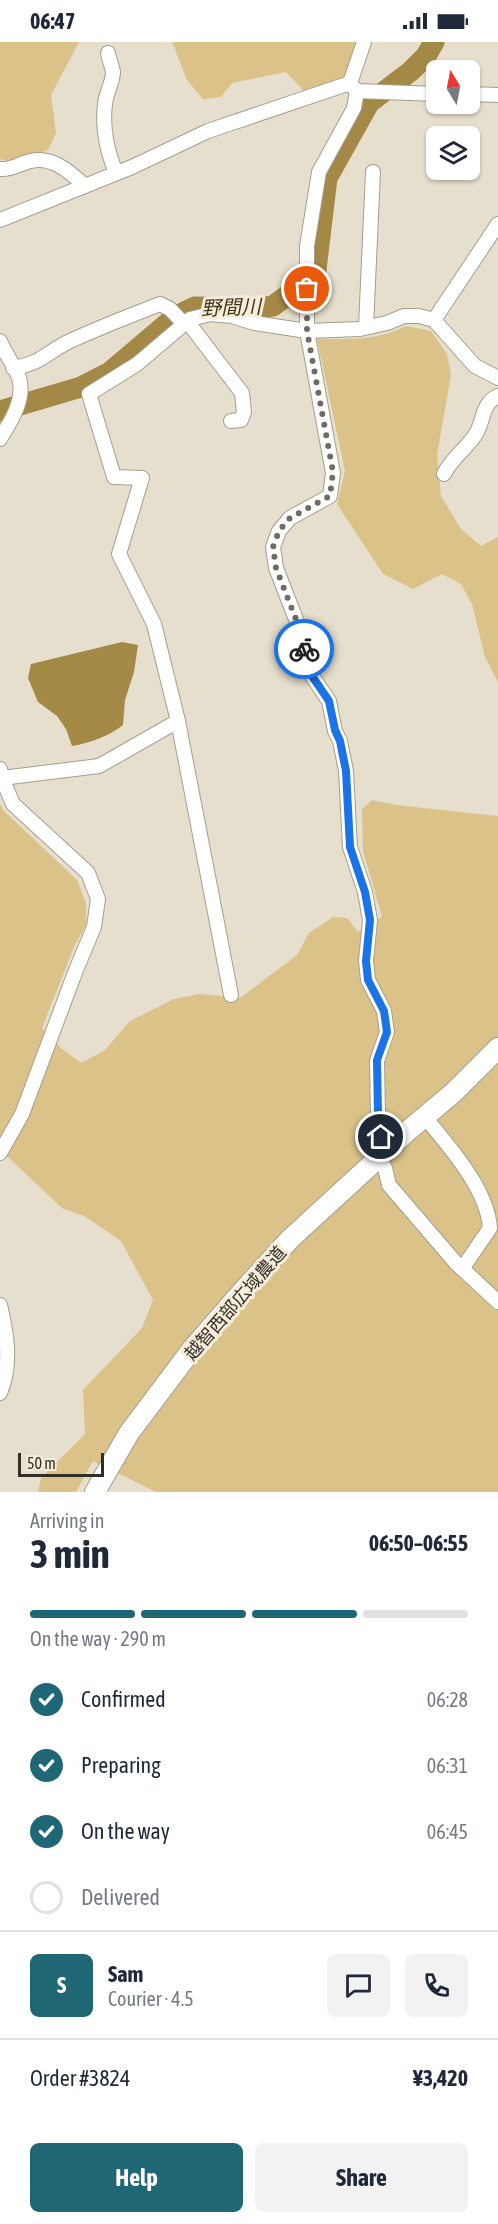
<!DOCTYPE html>
<html lang="en">
<head>
<meta charset="utf-8">
<style>
	:root { --surface:#fff; --page:#f2f2f3; --text:#1f2937; --muted:#747a83; --line:#e0e1e3; --accent:#206776 }
	body { margin:0; font-family:"Asap Condensed","Noto Sans JP",sans-serif; background:var(--page); color:var(--text); height:100vh; display:flex; flex-direction:column; font-size:22px; white-space:nowrap }
	* { box-sizing:border-box; margin:0 }
	p { font-size:20px; color:var(--muted) }
	.icon { flex:none; width:33px; height:33px; fill:none; stroke:currentColor; stroke-width:2; stroke-linecap:round; stroke-linejoin:round }
	.map { position:relative; height:1450px; overflow:hidden }
	.drawer { display:flex; flex-direction:column; background:var(--surface); flex:1 }
	.drawer>* { flex:none }
	.needle { width:39px; rotate:350deg }
	.tools { position:absolute; left:426px; top:18px; display:grid; gap:12px }
	.tools a { display:grid; place-items:center; width:54px; height:54px; border-radius:9px; background:var(--surface); box-shadow:0 2px 4px #0004; font-size:30px }
	.scale { position:absolute; left:18px; bottom:15px; width:86px; box-sizing:border-box; padding-left:6px; border:3px solid #312e27; border-top:0; font-size:16px; line-height:21px; white-space:nowrap; color:#312e27; -webkit-text-stroke:4px #f5edda; paint-order:stroke }
	.pin { position:absolute; display:grid; place-items:center; width:51px; height:51px; color:#fff; margin:-26px; border:3px solid #fff; border-radius:50%; box-shadow:0 2px 6px #0007 }
	.courier { position:absolute; display:grid; place-items:center; width:60px; height:60px; margin:-30px; border:4px solid #1a73e8; border-radius:50%; background:#fff; color:#222; box-shadow:0 2px 8px #0007 }
	.headline em { font-style:normal; font-weight:700 }
	.headline div { display:flex; flex-direction:column-reverse }
	.headline { display:flex; align-items:center; justify-content:space-between; height:102px; padding:0 30px }
	h1 { font-size:39px; font-weight:700; line-height:45px }
	.bar { display:grid; grid-template-columns:repeat(4,1fr); gap:9px 6px; align-content:center; height:72px; padding:0 30px }
	.bar i { height:8px; border-radius:4px; background:var(--line) }
	.bar .active { background:var(--accent) }
	.bar p { grid-column:span 4 }
	.line { display:flex; align-items:center; gap:15px; padding:0 30px; border-top:2px solid var(--line) }
	.line div { flex:1 }
	.round { display:grid; place-items:center; flex:none; width:63px; height:63px; border-radius:9px; background:var(--page) }
	ol { padding:0 30px; list-style:none }
	li { display:flex; align-items:center; gap:18px; height:66px }
	li p { margin-inline-start:auto }
	li .icon { padding:6px; border-radius:50%; background:var(--accent); color:#fff; stroke-width:4 }
	li:last-child { color:var(--muted) }
	li i { width:33px; height:33px; border:3px solid var(--line); border-radius:50% }
	.cta { display:flex; gap:12px; margin-top:auto; padding:12px 30px }
	.cta a { flex:1; height:69px; border-radius:9px; background:var(--accent); color:#fff; font-size:24px; font-weight:700; line-height:69px; text-align:center }
	.cta a+a { background:var(--page); color:var(--text) }
	.status { display:flex; justify-content:space-between; align-items:center; height:42px; padding:0 30px; background:var(--surface); direction:ltr }
	.status svg { height:16px; fill:currentColor }
	.map>svg:first-child { display:block }
	.green { fill:#dac289 }
	.water { fill:#a48845 }
	.lines { fill:none; stroke-linecap:round; stroke-linejoin:round }
	.river { stroke:#a48845; stroke-width:21 }
	.street-casing { stroke:#a69e8d; stroke-width:16 }
	.secondary-casing { stroke:#a69e8d; stroke-width:22 }
	.street { stroke:#fff; stroke-width:14 }
	.secondary { stroke:#fff; stroke-width:20 }
	.done { stroke:#716c61; stroke-width:6; stroke-dasharray:0 10.8 }
	.route { stroke:#1a73e8; stroke-width:8 }
	.labels { text-anchor:middle; dominant-baseline:central; stroke-width:6; stroke-linejoin:round; paint-order:stroke }
	.street-label { font-size:18px; fill:#312e27; stroke:#f5edda }
	.water-label { font-size:20px; font-style:italic; fill:#413516; stroke:#f5edda }
</style>
</head>
<body>
<div class="status"><b>06:47</b><svg viewBox="0 0 49 12"><path d="M0 12V9h3v3zM5 12V6h3v6zM10 12V3h3v9zM15 12V0h3v12zM26 1h20v11H26zM47 4h2v5h-2z"/></svg></div>
<div class="map">
<svg width="498" height="1450" viewBox="0 0 498 1450">
	<rect width="100%" height="100%" fill="#e7dfcd"/>
	<g class="green">
		<path d="M 0,0 L 79,0 L 51,53 L 56,91 L 48,108 L 14,121 L 0,117 Z"/>
		<path d="M 172,0 L 356,0 L 344,37 L 305,50 L 286,30 L 232,41 L 221,55 L 203,57 L 187,38 Z"/>
		<path d="M 406,284 L 431,289 L 447,312 L 451,333 L 437,413 L 441,454 L 461,487 L 481,504 L 498,495 L 498,640 L 485,615 L 472,562 L 461,542 L 442,532 L 413,547 L 383,532 L 337,462 L 345,429 L 317,297 C 349,297 377,299 406,284 Z"/>
		<path d="M 372,758 L 396,763 L 498,774 L 498,1450 L 156,1450 L 93,1419 L 76,1450 L 38,1450 L 41,1436 L 85,1392 L 83,1348 L 142,1286 L 153,1258 L 121,1199 L 86,1175 L 62,1166 L 9,1116 L 0,1110 L 0,761 L 3,768 L 77,838 L 86,861 L 86,883 L 74,905 L 42,986 L 62,1007 L 81,1021 L 105,1008 L 130,979 L 174,957 L 199,952 L 240,956 L 297,913 L 309,891 L 333,875 L 347,876 L 358,890 L 382,875 L 363,809 L 362,767 Z"/>
	</g>
	<path class="water" d="M 122,600 L 138,603 L 134,630 L 125,658 L 123,683 C 109,694 90,701 72,704 L 66,687 L 57,674 L 38,660 L 28,636 L 31,622 Z"/>
	<g class="lines">
		<path class="river" d="M 0,369 L 81,345 L 110,330 L 176,274 L 195,265 L 258,266 L 273,264 L 300,244 L 315,236 L 327,136 L 369,61 L 411,29 L 426,14 L 434,0"/>
		<defs>
			<g id="street">
				<path d="M 108,11 C 109,17 112,24 113,30 C 113,40 106,51 105,62 C 102,86 107,109 116,131"/>
				<path d="M 350,41 L 364,0"/>
				<path d="M 351,43 L 357,49 L 436,52"/>
				<path d="M 357,49 L 354,66 L 319,130 L 307,204 L 307,289 L 333,431 L 330,454 L 290,476 L 279,489 L 273,505 L 276,526 L 299,585 L 310,631 L 329,659 L 335,689 L 340,699 L 346,729 L 350,805 L 365,850 L 370,878 L 366,919 L 368,938 L 384,969 L 387,990 L 377,1019 L 378,1074 L 381,1095"/>
				<path d="M 470,52 L 498,53"/>
				<path d="M 0,127 C 11,128 17,123 27,120 C 50,112 69,129 85,144"/>
				<path d="M 0,178 L 132,125 L 208,89 L 350,41"/>
				<path d="M 434,278 L 498,182"/>
				<path d="M 187,279 L 242,351 L 244,370 L 241,378 L 231,379"/>
				<path d="M 366,285 L 373,130"/>
				<path d="M 0,299 C 5,311 13,322 18,333 C 27,355 11,379 0,397"/>
				<path d="M 13,326 C 40,322 46,311 68,300 C 98,286 129,274 160,262 L 170,267 L 184,282"/>
				<path d="M 444,432 C 452,415 468,406 477,390 C 484,377 482,361 498,354"/>
				<path d="M 0,727 L 2,736 L 13,762 L 88,831 L 98,857 L 94,885 L 76,928 L 22,1072 L 0,1111"/>
				<path d="M 2,736 L 99,724 L 178,679"/>
				<path d="M 231,953 L 178,679 L 154,582 L 119,512 L 142,436 L 114,435 L 89,352 L 137,322 L 190,277 L 211,272 L 232,274 L 254,281 L 307,289 L 360,287 L 387,281 L 404,274 L 419,274 L 434,278 L 475,324 L 498,336"/>
				<path d="M 425,1075 C 449,1105 487,1146 490,1186 L 462,1227"/>
				<path d="M 385,1126 L 389,1143 L 456,1221 L 498,1260"/>
				<path d="M 0,1263 C 7,1292 12,1323 0,1351"/>
			</g>
			<path id="secondary" d="M 95,1450 L 129,1391 L 193,1306 L 240,1252 L 290,1197 L 410,1087 L 453,1051 L 498,1006"/>
		</defs>
		<use href="#street" class="street-casing"/>
		<use href="#secondary" class="secondary-casing"/>
		<use href="#street" class="street"/>
		<use href="#secondary" class="secondary"/>
	</g>
	<g class="lines">
		<path class="done" d="M 304,607 L 299,585 L 276,526 L 273,505 L 279,489 L 290,476 L 330,454 L 333,430 L 307,289 L 307,247"/>
		<path class="route" d="M 304,607 L 310,631 L 329,659 L 335,688 L 340,699 L 346,729 L 350,805 L 365,850 L 370,878 L 366,919 L 368,938 L 384,969 L 387,990 L 377,1018 L 378,1074 L 381,1095"/>
	</g>
	<g class="labels">
		<g class="street-label">
			<text transform="translate(235 1261) rotate(-49)">越智西部広域農道</text>
		</g>
		<g class="water-label">
			<text transform="translate(231 265) rotate(-2)">野間川</text>
		</g>
	</g>
</svg>
<div class="tools">
<a><svg class="needle" viewBox="-14 -14 28 28"><path d="M0-13l5 13h-10z" fill="#e53935"/><path d="M0 13l5-13h-10z" fill="#747a83"/></svg></a>
<a><svg class="icon" aria-label="layers" viewBox="0 0 24 24"><path d="M12 4l9 5-9 5-9-5zM3 14l9 5 9-5"/></svg></a>
</div>
<div class="scale">50 m</div>
<div class="pin" style="left:307px;top:247px;background:#ea580c"><svg class="icon" aria-label="bag" viewBox="0 0 24 24"><path d="M5 8h14l-1 12H6zM9 8a3 3 0 0 1 6 0"/></svg></div>
<div class="pin" style="left:381px;top:1095px;background:#1f2937"><svg class="icon" aria-label="home" viewBox="0 0 24 24"><path d="M3 11l9-7 9 7M6 9v11h12V9"/></svg></div>
<div class="courier" style="left:304px;top:607px"><svg class="icon" aria-label="bike" viewBox="0 0 24 24"><circle cx="6" cy="16" r="4"/><circle cx="18" cy="16" r="4"/><path d="M6 16l4-8h5l3 8M10 8l3 8H6M13 5h3"/></svg></div>
</div>
<section class="drawer">
<div class="headline"><div><h1>3 min</h1><p>Arriving in</p></div><em>06:50–06:55</em></div>
<div class="bar"><i class="active"></i><i class="active"></i><i class="active"></i><i></i><p>On the way · 290 m</p></div>
<ol>
<li><svg class="icon" aria-label="check" viewBox="0 0 24 24"><path d="M5 12l5 5 9-10"/></svg>Confirmed<p>06:28</p></li>
<li><svg class="icon" aria-label="check" viewBox="0 0 24 24"><path d="M5 12l5 5 9-10"/></svg>Preparing<p>06:31</p></li>
<li><svg class="icon" aria-label="check" viewBox="0 0 24 24"><path d="M5 12l5 5 9-10"/></svg>On the way<p>06:45</p></li>
<li><i></i>Delivered</li>
</ol>
<div class="line" style="height:108px"><b class="round" style="background:var(--accent);color:#fff">S</b><div><b>Sam</b><p>Courier · 4.5</p></div><a class="round"><svg class="icon" aria-label="chat" viewBox="0 0 24 24"><path d="M4 5h16v11H9l-5 4z"/></svg></a><a class="round"><svg class="icon" aria-label="phone" viewBox="0 0 24 24"><path d="M5 4h4l2 5-3 2q2 4 5 5l2-3 5 2v4C11 20 4 13 5 4z"/></svg></a></div>
<div class="line" style="height:78px"><div>Order #3824</div><b>¥3,420</b></div>
<div class="cta"><a>Help</a><a>Share</a></div>
</section>
</body>
</html>
